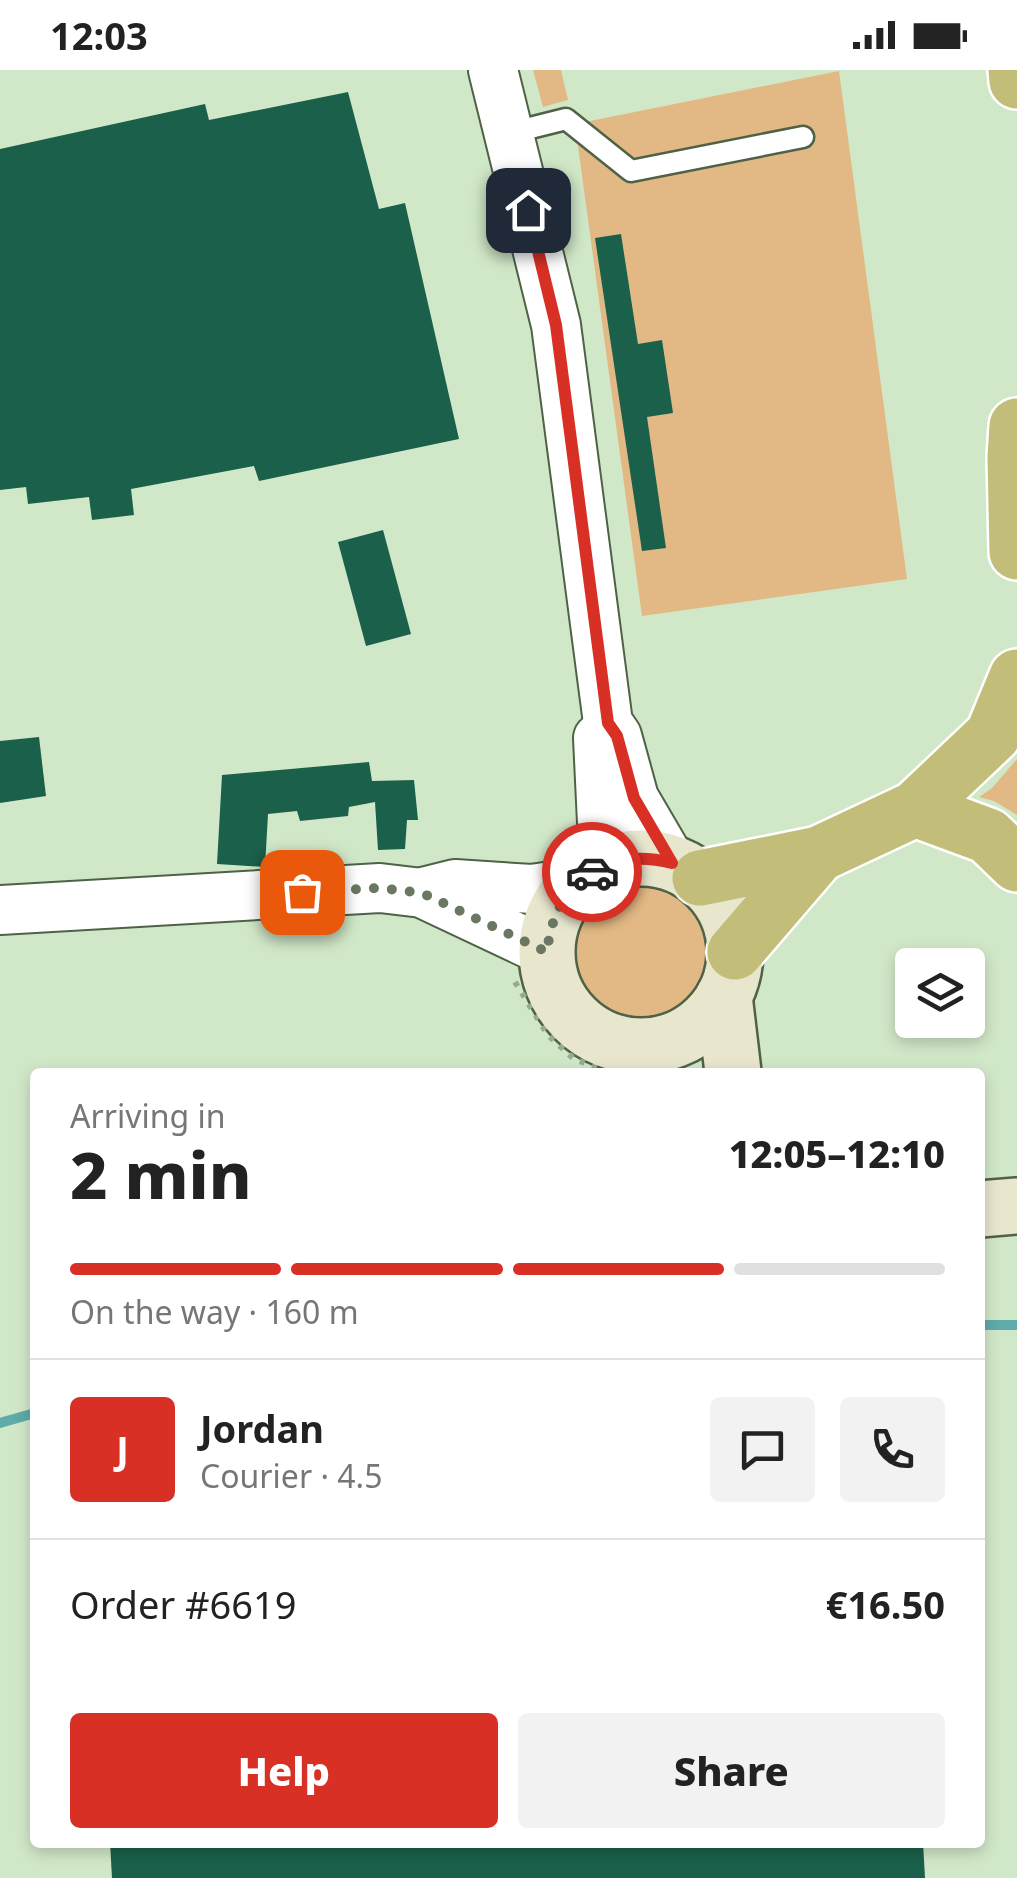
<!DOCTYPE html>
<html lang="en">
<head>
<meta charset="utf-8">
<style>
	:root { --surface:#fff; --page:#f2f2f2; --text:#222; --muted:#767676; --line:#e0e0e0; --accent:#d93025 }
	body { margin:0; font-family:"Noto Sans",sans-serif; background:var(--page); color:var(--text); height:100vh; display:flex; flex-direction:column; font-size:38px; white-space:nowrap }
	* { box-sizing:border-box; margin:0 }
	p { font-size:32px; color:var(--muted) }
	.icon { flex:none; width:55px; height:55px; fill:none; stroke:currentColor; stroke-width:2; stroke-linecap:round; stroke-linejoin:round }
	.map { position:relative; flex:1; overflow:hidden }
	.side { position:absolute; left:30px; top:998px; width:955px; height:780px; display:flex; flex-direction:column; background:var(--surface); border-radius:10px; box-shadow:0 5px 15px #0003 }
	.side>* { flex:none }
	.tools { position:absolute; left:895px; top:878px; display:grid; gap:20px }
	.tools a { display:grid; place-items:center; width:90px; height:90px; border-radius:10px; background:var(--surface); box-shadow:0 5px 15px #0003; font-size:50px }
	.pin { position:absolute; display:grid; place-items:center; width:85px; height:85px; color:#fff; margin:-42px; border-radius:20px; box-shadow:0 5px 15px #0006 }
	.courier { position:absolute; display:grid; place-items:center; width:100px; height:100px; margin:-50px; border:8px solid #d93025; border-radius:50%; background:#fff; color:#222; box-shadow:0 2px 12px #0007 }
	.summary em { font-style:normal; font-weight:800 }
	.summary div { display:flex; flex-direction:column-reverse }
	.summary { display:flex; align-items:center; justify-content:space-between; height:170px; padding:0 40px }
	h1 { font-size:65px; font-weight:800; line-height:75px }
	.bar { display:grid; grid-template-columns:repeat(4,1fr); gap:15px 10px; align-content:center; height:120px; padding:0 40px }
	.bar i { height:12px; border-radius:8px; background:var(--line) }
	.bar .active { background:var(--accent) }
	.bar p { grid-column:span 4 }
	.line { display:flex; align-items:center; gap:25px; padding:0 40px; border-top:2px solid var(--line) }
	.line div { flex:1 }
	.round { display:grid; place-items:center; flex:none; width:105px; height:105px; border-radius:10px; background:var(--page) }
	.primary-button { display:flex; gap:20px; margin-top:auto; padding:20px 40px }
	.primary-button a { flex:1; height:115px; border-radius:10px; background:var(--accent); color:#fff; font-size:40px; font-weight:800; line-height:115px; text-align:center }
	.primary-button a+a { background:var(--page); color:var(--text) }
	.status { display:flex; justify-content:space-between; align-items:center; height:70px; padding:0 50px; background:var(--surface); direction:ltr }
	.status svg { height:28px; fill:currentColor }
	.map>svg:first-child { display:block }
	.green { fill:#e2b984 }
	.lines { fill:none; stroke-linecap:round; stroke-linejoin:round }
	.stream { stroke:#5faaaa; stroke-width:10 }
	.building { fill:#1a604b }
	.service-casing { stroke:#4e6246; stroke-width:25 }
	.tertiary-casing { stroke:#4e6246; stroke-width:52 }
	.secondary-casing { stroke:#4e6246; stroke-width:60 }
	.trunk-casing { stroke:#fff; stroke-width:60 }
	.path { stroke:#98ab91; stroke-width:6; stroke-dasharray:5 8; stroke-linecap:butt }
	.service { stroke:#fff; stroke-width:20 }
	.tertiary { stroke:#fff; stroke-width:48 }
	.secondary { stroke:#e8e6cd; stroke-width:55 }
	.trunk { stroke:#c2be7a; stroke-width:55 }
	.done { stroke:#697763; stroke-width:10; stroke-dasharray:0 18 }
	.route { stroke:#d93025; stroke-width:12 }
</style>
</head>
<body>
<div class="status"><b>12:03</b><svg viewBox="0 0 49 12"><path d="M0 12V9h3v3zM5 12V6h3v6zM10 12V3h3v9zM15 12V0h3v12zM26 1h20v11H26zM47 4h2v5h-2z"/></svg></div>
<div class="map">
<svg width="1017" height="1808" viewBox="0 0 1017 1808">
	<rect width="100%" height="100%" fill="#d1e8c8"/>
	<g class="green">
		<path d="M 533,0 L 561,0 L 568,30 L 543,37 Z"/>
		<path d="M 839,1 L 907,509 L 642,546 L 575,54 Z"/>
		<path d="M 1017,689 L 1017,745 L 994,731 L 979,727 L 992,718 Z"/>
		<circle cx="647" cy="881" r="71"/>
	</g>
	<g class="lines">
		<g class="stream">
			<path d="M 980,1255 L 1017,1255"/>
			<path d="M 0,1353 L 35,1343"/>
		</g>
	</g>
	<g class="building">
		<path d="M 348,22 L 379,139 L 405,133 L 459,369 L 259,411 L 254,396 L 131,419 L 134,445 L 92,450 L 89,427 L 28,434 L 26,417 L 0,420 L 0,79 L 205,34 L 209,50 Z"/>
		<path d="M 621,164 L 638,274 L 662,270 L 673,343 L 647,347 L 666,478 L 642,481 L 595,168 Z"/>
		<path d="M 383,460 L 411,564 L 366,576 L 338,472 Z"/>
		<path d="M 39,667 L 46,726 L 0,733 L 0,671 Z"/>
		<path d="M 369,692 L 372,711 L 414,710 L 418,750 L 407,750 L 405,779 L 378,780 L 375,732 L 349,737 L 348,746 L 300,751 L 297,741 L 268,744 L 265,797 L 217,794 L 222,705 Z"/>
		<path d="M 110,1772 L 923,1772 L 925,1808 L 112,1808 Z"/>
	</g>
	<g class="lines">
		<defs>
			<path id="service" d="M 510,63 L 566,49 L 631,101 L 803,67"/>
			<g id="tertiary">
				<path d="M 493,0 L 556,255 L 608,653 L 617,666 L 634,728 L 672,793"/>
				<path d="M 598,668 L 604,795"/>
				<path d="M 423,822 L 455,814 L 532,819 L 578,812"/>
				<path d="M 0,840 L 380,818 L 422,823 L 547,882"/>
			</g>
			<g id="secondary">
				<circle cx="641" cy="882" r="94"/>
				<path d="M 724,926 L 733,1002"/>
				<path d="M 980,1139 L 1017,1136"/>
			</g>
			<g id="trunk">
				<path d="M 1016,0 L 1017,11"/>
				<path d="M 1017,356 L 1015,387 L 1017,482"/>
				<path d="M 915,739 L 988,766 L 1017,794"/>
				<path d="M 700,808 L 819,784 L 915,739 L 993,665 L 1017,607"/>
				<path d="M 735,882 L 819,784"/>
			</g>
		</defs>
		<use href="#service" class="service-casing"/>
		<use href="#tertiary" class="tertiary-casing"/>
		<use href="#secondary" class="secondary-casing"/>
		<use href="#trunk" class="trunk-casing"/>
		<path class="path" d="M 515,912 L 548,965 L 574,989 L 611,1002"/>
		<use href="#service" class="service"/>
		<use href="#tertiary" class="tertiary"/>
		<use href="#secondary" class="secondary"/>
		<use href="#trunk" class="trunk"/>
	</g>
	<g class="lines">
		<path class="done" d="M 302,822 L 380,818 L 422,823 L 547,882 C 551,847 563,821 592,802"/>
		<path class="route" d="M 528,140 L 556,255 L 608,653 L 617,666 L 634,728 L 672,793 C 643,786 619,787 592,802"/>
	</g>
</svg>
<div class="tools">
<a><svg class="icon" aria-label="layers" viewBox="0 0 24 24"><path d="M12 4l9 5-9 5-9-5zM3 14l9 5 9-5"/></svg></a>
</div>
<div class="pin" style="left:302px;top:822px;background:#ea580c"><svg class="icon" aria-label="bag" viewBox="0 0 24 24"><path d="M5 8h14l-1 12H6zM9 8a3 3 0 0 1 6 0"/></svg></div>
<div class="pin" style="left:528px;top:140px;background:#1f2937"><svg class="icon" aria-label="home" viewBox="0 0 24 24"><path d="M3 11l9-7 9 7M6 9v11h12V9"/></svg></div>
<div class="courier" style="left:592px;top:802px"><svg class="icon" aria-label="car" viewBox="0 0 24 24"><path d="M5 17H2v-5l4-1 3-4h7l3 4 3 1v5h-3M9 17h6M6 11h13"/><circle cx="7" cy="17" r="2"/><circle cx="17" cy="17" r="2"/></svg></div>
<section class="side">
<div class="summary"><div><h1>2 min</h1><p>Arriving in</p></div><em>12:05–12:10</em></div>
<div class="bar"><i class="active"></i><i class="active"></i><i class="active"></i><i></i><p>On the way · 160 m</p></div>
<div class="line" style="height:180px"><b class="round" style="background:var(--accent);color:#fff">J</b><div><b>Jordan</b><p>Courier · 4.5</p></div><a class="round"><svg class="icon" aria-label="chat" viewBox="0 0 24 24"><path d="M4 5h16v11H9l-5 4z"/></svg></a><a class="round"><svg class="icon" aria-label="phone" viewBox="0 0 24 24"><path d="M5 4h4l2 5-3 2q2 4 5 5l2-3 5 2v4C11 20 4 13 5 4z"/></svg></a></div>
<div class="line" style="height:130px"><div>Order #6619</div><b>€16.50</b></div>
<div class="primary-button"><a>Help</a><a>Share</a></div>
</section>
</div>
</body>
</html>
